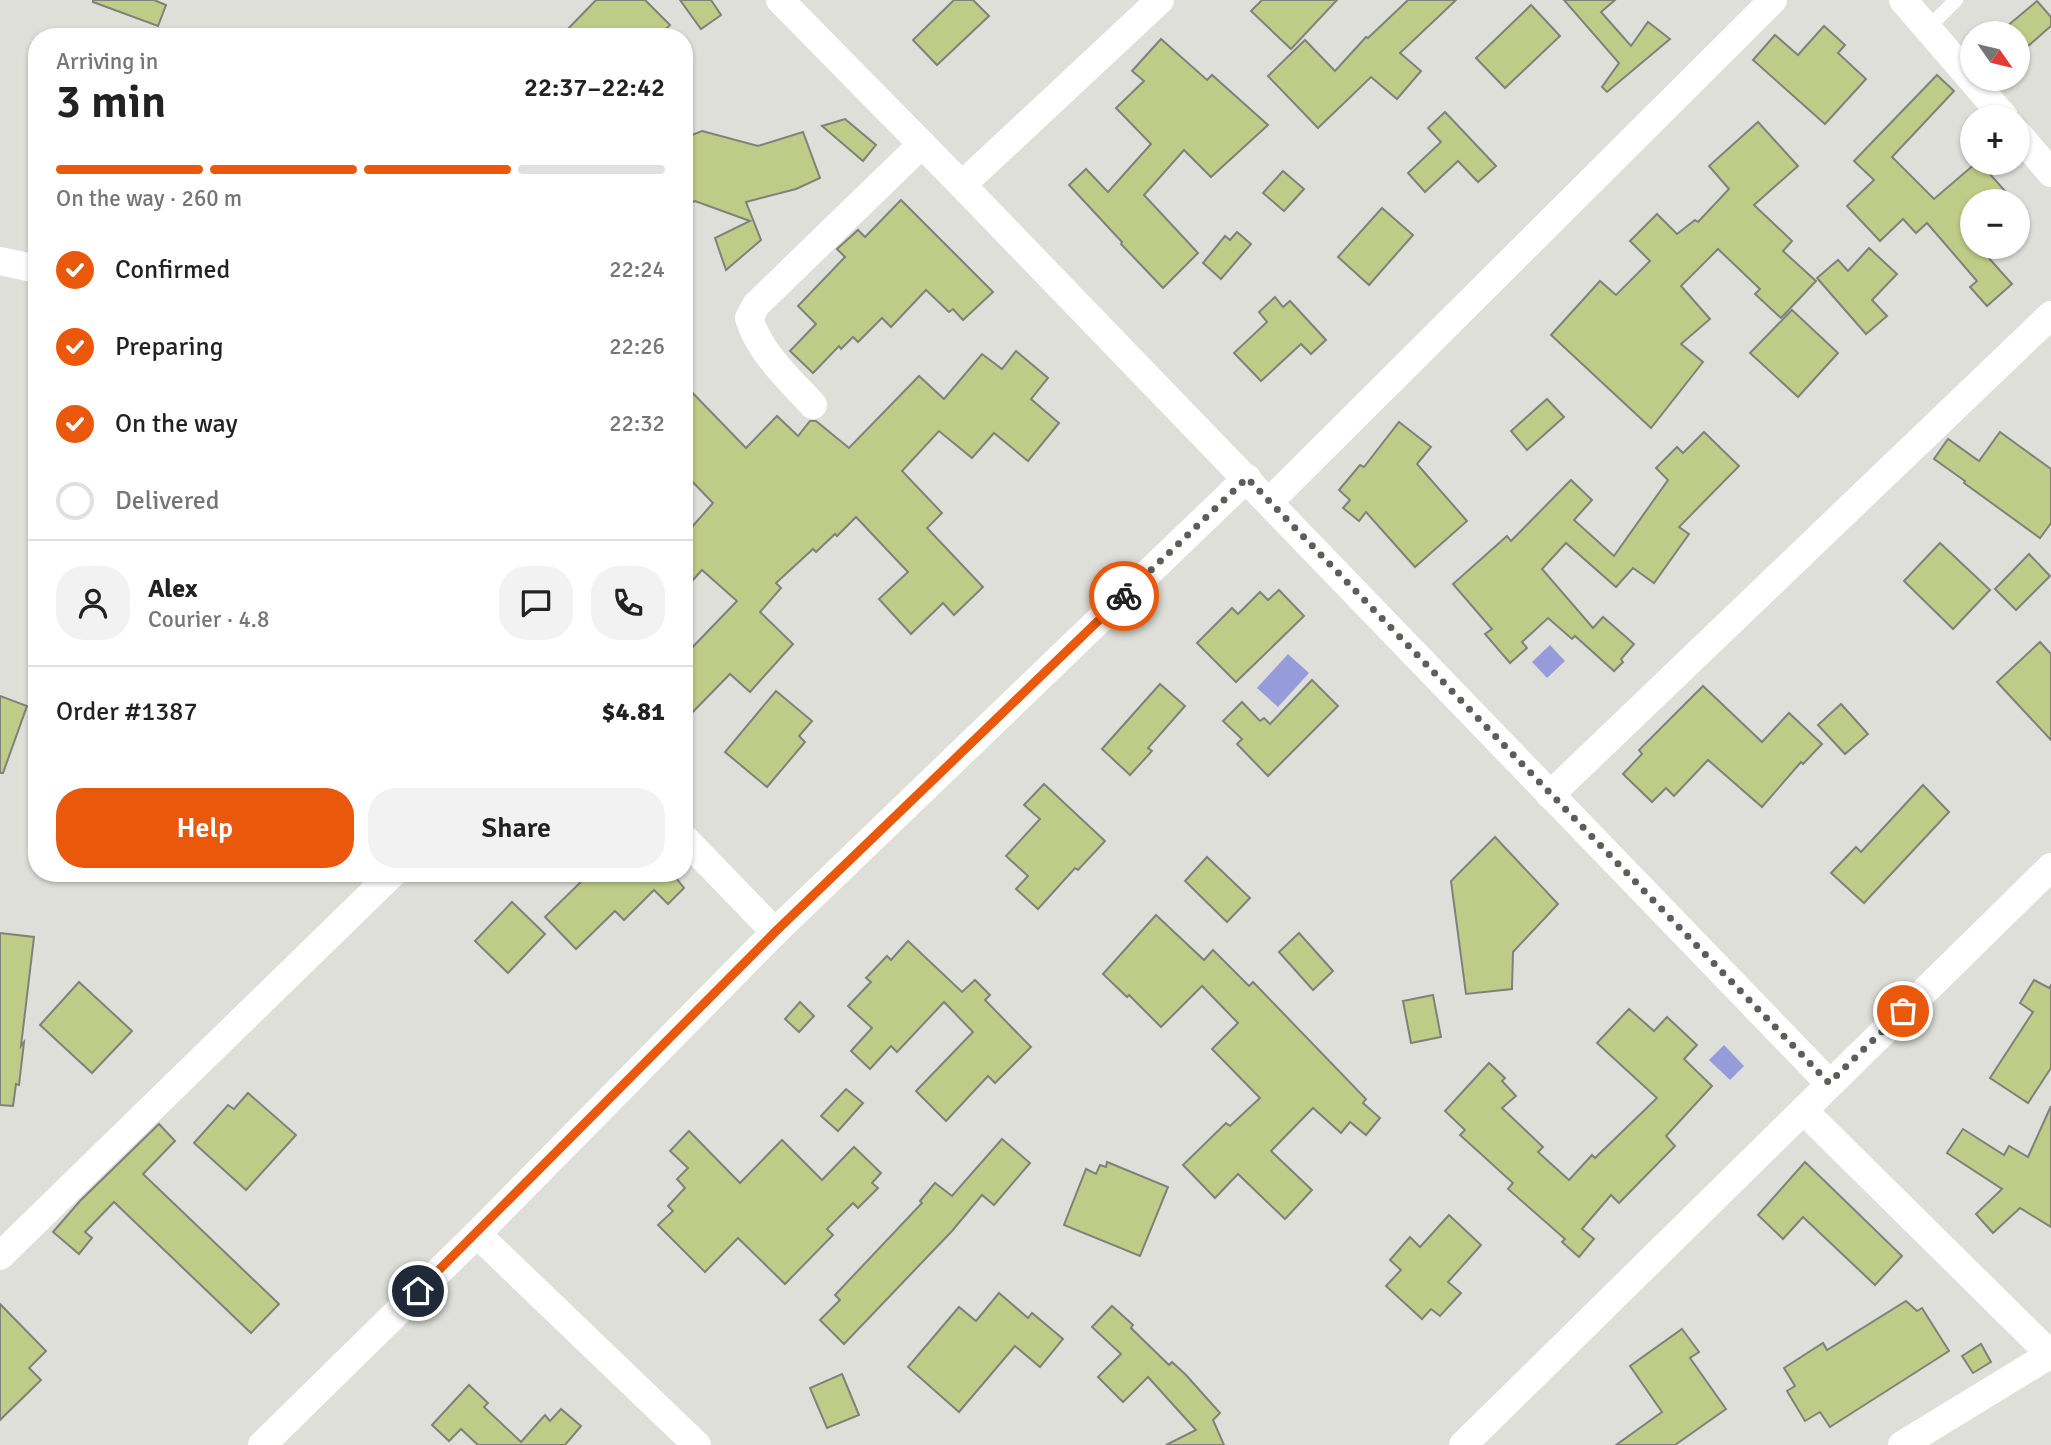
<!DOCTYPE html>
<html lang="en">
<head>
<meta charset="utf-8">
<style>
	:root { --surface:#fff; --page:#f2f2f2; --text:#222; --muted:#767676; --line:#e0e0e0; --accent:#ea580c }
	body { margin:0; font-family:Signika,sans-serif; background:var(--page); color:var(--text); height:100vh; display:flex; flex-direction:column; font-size:26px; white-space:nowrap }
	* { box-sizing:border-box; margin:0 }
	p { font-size:23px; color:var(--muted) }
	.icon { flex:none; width:38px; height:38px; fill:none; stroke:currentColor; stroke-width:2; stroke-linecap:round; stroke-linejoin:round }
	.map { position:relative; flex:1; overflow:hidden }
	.details { position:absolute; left:28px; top:28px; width:665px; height:854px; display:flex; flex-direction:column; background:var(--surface); border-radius:28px; box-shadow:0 2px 5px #0004 }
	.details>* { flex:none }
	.needle { width:46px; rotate:124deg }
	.buttons { position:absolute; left:1960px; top:21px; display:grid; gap:14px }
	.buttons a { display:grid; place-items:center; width:70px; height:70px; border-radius:50%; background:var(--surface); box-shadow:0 2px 5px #0004; font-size:35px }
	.pin { position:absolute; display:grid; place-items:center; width:60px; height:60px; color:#fff; margin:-30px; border:4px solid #fff; border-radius:50%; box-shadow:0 2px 7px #0007 }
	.courier { position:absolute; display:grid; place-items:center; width:70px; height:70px; margin:-35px; border:5px solid #ea580c; border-radius:50%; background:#fff; color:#222; box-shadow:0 2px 9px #0007 }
	.head em { font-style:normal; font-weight:600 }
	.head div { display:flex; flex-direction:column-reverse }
	.head { display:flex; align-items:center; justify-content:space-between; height:119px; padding:0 28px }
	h1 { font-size:46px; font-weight:600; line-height:52px }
	.bar { display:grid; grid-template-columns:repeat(4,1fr); gap:10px 7px; align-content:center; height:84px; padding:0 28px }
	.bar i { height:9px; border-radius:5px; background:var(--line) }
	.bar .on { background:var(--accent) }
	.bar p { grid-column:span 4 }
	.line { display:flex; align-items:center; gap:18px; padding:0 28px; border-top:2px solid var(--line) }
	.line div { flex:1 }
	.round { display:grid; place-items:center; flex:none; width:74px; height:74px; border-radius:28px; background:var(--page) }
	ol { padding:0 28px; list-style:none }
	li { display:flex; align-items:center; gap:21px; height:77px }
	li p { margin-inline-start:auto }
	li .icon { padding:7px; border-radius:50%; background:var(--accent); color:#fff; stroke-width:4 }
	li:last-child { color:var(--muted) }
	li i { width:38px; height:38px; border:4px solid var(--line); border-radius:50% }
	.cta { display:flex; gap:14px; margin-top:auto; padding:14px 28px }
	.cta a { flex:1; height:80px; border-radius:28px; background:var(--accent); color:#fff; font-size:28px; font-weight:600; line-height:80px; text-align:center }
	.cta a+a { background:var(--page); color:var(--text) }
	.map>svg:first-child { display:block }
	.water { fill:#969cda }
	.building { fill:#bfcc87; stroke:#80817b; stroke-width:2 }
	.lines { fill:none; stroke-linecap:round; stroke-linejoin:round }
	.service { stroke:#fff; stroke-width:14 }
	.minor { stroke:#fff; stroke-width:28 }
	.done { stroke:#5d5e59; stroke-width:7; stroke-dasharray:0 12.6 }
	.route { stroke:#ea580c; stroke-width:9 }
</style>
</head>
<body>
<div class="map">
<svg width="2051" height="1445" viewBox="0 0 2051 1445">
	<rect width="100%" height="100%" fill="#dedfd8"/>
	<g class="water">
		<path d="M 1550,645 L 1565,661 L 1547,678 L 1532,662 Z"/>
		<path d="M 1288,654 L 1309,673 L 1278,707 L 1257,688 Z"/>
		<path d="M 1724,1045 L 1744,1066 L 1730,1080 L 1709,1060 Z"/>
	</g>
	<g class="building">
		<path d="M 93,0 L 154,0 L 166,5 L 158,26 L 93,2 Z"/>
		<path d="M 596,0 L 645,0 L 670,25 L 658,37 L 560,37 Z"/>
		<path d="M 680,0 L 711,0 L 721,15 L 701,29 Z"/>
		<path d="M 954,0 L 973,0 L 989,16 L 937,65 L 913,40 Z"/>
		<path d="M 1262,0 L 1337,0 L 1291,49 L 1251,11 Z"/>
		<path d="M 1408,0 L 1456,0 L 1400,53 L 1421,71 L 1397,99 L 1371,77 L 1318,128 L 1268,76 L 1305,40 L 1335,71 L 1366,37 L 1368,38 Z"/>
		<path d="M 1564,0 L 1615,0 L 1601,12 L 1631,46 L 1648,22 L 1670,39 L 1607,92 L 1602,87 L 1619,63 Z"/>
		<path d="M 2037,1 L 2051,17 L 2051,26 L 2018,55 L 2018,33 L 1999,33 Z"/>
		<path d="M 1531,5 L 1560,36 L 1505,88 L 1476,58 Z"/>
		<path d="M 1824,26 L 1845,45 L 1838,53 L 1866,79 L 1825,124 L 1753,60 L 1775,35 L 1798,55 Z"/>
		<path d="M 1161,39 L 1207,80 L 1212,75 L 1268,125 L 1211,177 L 1184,150 L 1144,195 L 1198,253 L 1163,288 L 1121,244 L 1122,242 L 1069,185 L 1086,169 L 1108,192 L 1151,144 L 1116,108 L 1144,81 L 1132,71 Z"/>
		<path d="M 1937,75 L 1954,91 L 1892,157 L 1934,199 L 1976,163 L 1980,163 L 2014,201 L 1972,201 L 1972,247 L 1979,247 L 2012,284 L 1987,306 L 1970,287 L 1977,281 L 1927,223 L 1916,233 L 1903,219 L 1880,241 L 1847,206 L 1874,180 L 1854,161 Z"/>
		<path d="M 1445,112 L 1496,166 L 1478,182 L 1458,161 L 1425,192 L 1408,173 L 1441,142 L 1428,128 Z"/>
		<path d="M 845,119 L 876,145 L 863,161 L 822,126 Z"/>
		<path d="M 1758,122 L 1798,166 L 1754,205 L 1792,241 L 1783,251 L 1816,281 L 1781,318 L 1755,294 L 1760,289 L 1718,249 L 1681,286 L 1710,319 L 1681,344 L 1703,362 L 1651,428 L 1551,335 L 1600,281 L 1616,295 L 1650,261 L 1630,241 L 1657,214 L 1677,234 L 1695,220 L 1698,222 L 1729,189 L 1709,166 Z"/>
		<path d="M 702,131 L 758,146 L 803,132 L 820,178 L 796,189 L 746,202 L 761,240 L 726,270 L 715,238 L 750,221 L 695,201 L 684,206 L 684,138 Z"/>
		<path d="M 1283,171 L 1304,189 L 1284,211 L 1263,193 Z"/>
		<path d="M 901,200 L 993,292 L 963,320 L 953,309 L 949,312 L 926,290 L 891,327 L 882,318 L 858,342 L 853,337 L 841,349 L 839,346 L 813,373 L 790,351 L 816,324 L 798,306 L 845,257 L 837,249 L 858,230 L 865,237 Z"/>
		<path d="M 1382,208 L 1413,235 L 1369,285 L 1338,257 Z"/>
		<path d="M 1237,232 L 1251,244 L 1221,279 L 1203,263 L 1225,236 L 1230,240 Z"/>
		<path d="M 1869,248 L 1897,274 L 1872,300 L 1887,316 L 1866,334 L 1817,278 L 1838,260 L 1848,271 Z"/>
		<path d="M 1275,297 L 1283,307 L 1290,301 L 1326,340 L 1311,354 L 1301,344 L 1261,381 L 1234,353 L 1267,322 L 1259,312 Z"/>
		<path d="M 1792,310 L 1838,353 L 1798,397 L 1750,353 Z"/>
		<path d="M 1016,351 L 1048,378 L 1031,399 L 1059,423 L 1028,461 L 994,433 L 972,458 L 939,431 L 902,471 L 942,513 L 927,528 L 983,587 L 954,615 L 943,603 L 911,634 L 879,599 L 908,572 L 856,517 L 837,536 L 835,534 L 816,552 L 813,549 L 776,583 L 781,588 L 760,612 L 793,644 L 750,692 L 730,674 L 684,721 L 684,656 L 737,601 L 702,570 L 684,590 L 684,536 L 713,503 L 684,473 L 684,384 L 746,448 L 777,416 L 798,436 L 810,421 L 816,421 L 849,448 L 919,376 L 944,399 L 982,354 L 1002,369 Z"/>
		<path d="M 1547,399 L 1564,417 L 1527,450 L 1511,431 Z"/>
		<path d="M 1399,422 L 1431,447 L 1417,464 L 1467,521 L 1415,567 L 1366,512 L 1359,521 L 1343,508 L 1350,500 L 1339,490 L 1360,465 L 1364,467 Z"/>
		<path d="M 1704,432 L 1739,466 L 1679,527 L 1689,534 L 1654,583 L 1633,568 L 1616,587 L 1566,543 L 1542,569 L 1593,628 L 1603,617 L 1634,644 L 1621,659 L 1623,662 L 1614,671 L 1575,636 L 1572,639 L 1548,618 L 1522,642 L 1527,648 L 1510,663 L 1485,634 L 1492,629 L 1453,584 L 1507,536 L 1511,541 L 1571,480 L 1592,500 L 1574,520 L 1614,556 L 1668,480 L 1656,468 L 1677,447 L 1683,453 Z"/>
		<path d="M 2000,432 L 2051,469 L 2051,523 L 2040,538 L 1964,483 L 1965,481 L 1934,459 L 1948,439 L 1979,461 Z"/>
		<path d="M 1940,543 L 1990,590 L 1953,629 L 1904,581 Z"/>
		<path d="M 2029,554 L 2050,576 L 2016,610 L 1995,589 Z"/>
		<path d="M 1279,590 L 1304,616 L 1236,682 L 1197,643 L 1232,608 L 1238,614 L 1260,592 L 1268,600 Z"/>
		<path d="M 2040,642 L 2051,654 L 2051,740 L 1997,682 Z"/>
		<path d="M 1312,680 L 1338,706 L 1268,776 L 1237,744 L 1242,739 L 1223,721 L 1242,702 L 1260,721 L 1264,718 L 1270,724 Z"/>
		<path d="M 1160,684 L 1185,706 L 1148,748 L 1152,751 L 1130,775 L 1102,749 Z"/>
		<path d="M 1703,686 L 1762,742 L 1789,713 L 1822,744 L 1803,764 L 1801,762 L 1762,807 L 1708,760 L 1674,796 L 1666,788 L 1652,802 L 1623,774 L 1642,754 L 1639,750 Z"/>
		<path d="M 776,691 L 812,721 L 799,736 L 805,742 L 767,787 L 725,752 Z"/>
		<path d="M 0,696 L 27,706 L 3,773 L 0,773 Z"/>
		<path d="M 1841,704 L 1868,734 L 1845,754 L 1818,725 Z"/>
		<path d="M 1044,784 L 1105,841 L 1078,870 L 1075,868 L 1038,909 L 1016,889 L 1028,876 L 1006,856 L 1040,819 L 1024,805 Z"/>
		<path d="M 1923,785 L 1949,812 L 1864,903 L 1831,873 L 1856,847 L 1861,852 Z"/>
		<path d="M 1495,837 L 1558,904 L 1513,952 L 1512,989 L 1466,994 L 1451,881 Z"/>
		<path d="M 1207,857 L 1250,898 L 1227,922 L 1185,881 Z"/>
		<path d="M 590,873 L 672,873 L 684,888 L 668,904 L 654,890 L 624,920 L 615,911 L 576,949 L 545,917 Z"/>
		<path d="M 512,902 L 545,934 L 508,973 L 475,941 Z"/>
		<path d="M 1156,915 L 1204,960 L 1213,950 L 1249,986 L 1253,982 L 1366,1099 L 1363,1103 L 1380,1118 L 1366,1135 L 1350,1122 L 1341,1133 L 1313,1108 L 1271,1151 L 1312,1190 L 1285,1219 L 1238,1174 L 1215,1198 L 1183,1165 L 1226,1123 L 1230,1126 L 1260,1098 L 1212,1049 L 1238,1023 L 1202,986 L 1161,1027 L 1129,995 L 1127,997 L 1103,974 Z"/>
		<path d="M 0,933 L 34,937 L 21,1046 L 24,1042 L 19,1085 L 16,1084 L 13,1106 L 0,1105 Z"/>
		<path d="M 1299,933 L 1333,971 L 1313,990 L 1279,952 Z"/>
		<path d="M 908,941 L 962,992 L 975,980 L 990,995 L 985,1000 L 1031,1047 L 995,1083 L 988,1076 L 946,1121 L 916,1091 L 973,1032 L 944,1002 L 897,1052 L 891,1046 L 870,1069 L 851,1051 L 872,1028 L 848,1006 L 871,982 L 866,978 L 887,956 L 891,960 Z"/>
		<path d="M 2034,980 L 2049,988 L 2051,985 L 2051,1068 L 2028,1103 L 1990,1078 L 2033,1012 L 2020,1003 Z"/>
		<path d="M 79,982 L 132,1031 L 92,1073 L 40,1025 Z"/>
		<path d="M 1433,995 L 1441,1037 L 1411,1043 L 1403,1001 Z"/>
		<path d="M 800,1002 L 814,1016 L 799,1032 L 785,1019 Z"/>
		<path d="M 1629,1009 L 1654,1031 L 1667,1017 L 1697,1045 L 1684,1059 L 1712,1086 L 1666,1136 L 1675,1146 L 1619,1203 L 1611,1195 L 1582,1229 L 1594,1239 L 1579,1257 L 1562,1242 L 1565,1239 L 1508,1189 L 1513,1183 L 1460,1135 L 1465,1130 L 1445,1111 L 1489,1063 L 1505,1078 L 1502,1081 L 1516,1096 L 1502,1108 L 1543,1147 L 1538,1152 L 1569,1180 L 1592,1155 L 1595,1158 L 1657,1098 L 1597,1043 Z"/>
		<path d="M 846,1089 L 863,1103 L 838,1131 L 821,1116 Z"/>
		<path d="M 248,1093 L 296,1135 L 246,1190 L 194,1143 L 228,1105 L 234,1109 Z"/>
		<path d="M 2051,1106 L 2051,1227 L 2020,1208 L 1993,1233 L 1976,1214 L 2002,1189 L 1947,1153 L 1963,1129 L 2004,1155 L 2009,1146 L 2028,1157 Z"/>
		<path d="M 159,1124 L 175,1141 L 143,1174 L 279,1304 L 251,1333 L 114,1202 L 85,1232 L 92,1238 L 79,1254 L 53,1232 L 80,1201 Z"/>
		<path d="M 689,1131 L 740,1183 L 782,1140 L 822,1180 L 854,1147 L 881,1173 L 872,1183 L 878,1188 L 858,1208 L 853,1203 L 827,1229 L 833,1235 L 785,1284 L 738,1238 L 705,1272 L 658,1225 L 673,1211 L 668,1206 L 685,1188 L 677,1179 L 688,1168 L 670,1151 Z"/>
		<path d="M 1002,1139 L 1030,1163 L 994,1205 L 982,1195 L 952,1231 L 844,1344 L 820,1320 L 840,1300 L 835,1295 L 922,1203 L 920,1201 L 935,1183 L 952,1196 Z"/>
		<path d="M 1107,1162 L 1168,1187 L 1140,1256 L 1064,1225 L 1086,1169 L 1096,1174 L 1100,1165 L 1106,1167 Z"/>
		<path d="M 1805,1162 L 1902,1256 L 1875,1285 L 1803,1217 L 1783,1239 L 1758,1215 Z"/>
		<path d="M 1449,1215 L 1481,1245 L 1448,1282 L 1461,1293 L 1440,1316 L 1431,1309 L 1422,1319 L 1386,1286 L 1401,1270 L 1390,1260 L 1410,1237 L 1420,1247 Z"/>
		<path d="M 999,1293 L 1028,1318 L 1032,1313 L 1063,1339 L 1040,1367 L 1015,1346 L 959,1412 L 908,1367 L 959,1307 L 976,1321 Z"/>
		<path d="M 1906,1301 L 1917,1311 L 1922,1308 L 1949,1351 L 1830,1427 L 1820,1412 L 1805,1421 L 1787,1391 L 1795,1386 L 1784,1368 L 1823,1343 L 1827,1350 Z"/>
		<path d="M 0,1304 L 46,1351 L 29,1368 L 41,1380 L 0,1420 Z"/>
		<path d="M 1112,1306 L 1133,1325 L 1131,1328 L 1169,1365 L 1172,1362 L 1186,1375 L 1220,1413 L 1213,1420 L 1224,1445 L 1166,1445 L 1196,1430 L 1148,1377 L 1123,1402 L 1098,1377 L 1121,1354 L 1092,1327 Z"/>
		<path d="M 1682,1329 L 1699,1352 L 1690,1358 L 1726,1409 L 1675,1445 L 1616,1445 L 1662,1412 L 1630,1366 Z"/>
		<path d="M 1981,1344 L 1991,1362 L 1973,1373 L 1962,1356 Z"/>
		<path d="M 842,1374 L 859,1415 L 827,1428 L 810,1388 Z"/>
		<path d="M 469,1385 L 488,1403 L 484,1407 L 521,1442 L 545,1415 L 550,1421 L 561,1409 L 581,1426 L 565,1445 L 478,1445 L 461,1429 L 449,1441 L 432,1425 Z"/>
	</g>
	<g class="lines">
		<path class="service" d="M 1928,28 L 1956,0"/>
		<g class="minor">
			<path d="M 780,0 L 962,185 L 1829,1083"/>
			<path d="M 1903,0 L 2004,117"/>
			<path d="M 2018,134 L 2051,173"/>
			<path d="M 962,185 L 1160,0"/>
			<path d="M 0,261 L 37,269"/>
			<path d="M 813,405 C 789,379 759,352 749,318 L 756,305 L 922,144"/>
			<path d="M 1269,502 L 1773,0"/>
			<path d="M 1550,795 L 2051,315"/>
			<path d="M 684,838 L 775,932"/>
			<path d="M 1804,1111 L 2051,1355"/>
			<path d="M 477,1234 L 697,1445"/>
			<path d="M 0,1256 L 393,873"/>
			<path d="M 262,1445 L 477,1234 L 775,932 L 1247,478"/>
			<path d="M 1463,1445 L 2051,867"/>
			<path d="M 1902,1445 L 2051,1354"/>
		</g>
	</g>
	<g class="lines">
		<path class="done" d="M 1124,596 L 1247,478 L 1829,1083 L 1903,1011"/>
		<path class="route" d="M 418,1291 L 775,932 L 1124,596"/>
	</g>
</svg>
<div class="buttons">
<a><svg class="needle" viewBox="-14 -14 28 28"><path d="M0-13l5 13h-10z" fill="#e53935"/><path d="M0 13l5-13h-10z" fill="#767676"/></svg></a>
<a>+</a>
<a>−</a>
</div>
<div class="pin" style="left:1903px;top:1011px;background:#ea580c"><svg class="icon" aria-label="bag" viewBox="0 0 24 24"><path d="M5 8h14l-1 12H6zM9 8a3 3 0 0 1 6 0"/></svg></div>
<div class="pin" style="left:418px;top:1291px;background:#1f2937"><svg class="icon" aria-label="home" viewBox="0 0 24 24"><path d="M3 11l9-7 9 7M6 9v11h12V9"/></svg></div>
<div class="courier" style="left:1124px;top:596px"><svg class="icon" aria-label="bike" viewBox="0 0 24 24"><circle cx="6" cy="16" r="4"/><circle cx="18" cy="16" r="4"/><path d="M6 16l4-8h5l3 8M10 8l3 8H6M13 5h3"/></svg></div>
<section class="details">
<div class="head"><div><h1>3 min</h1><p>Arriving in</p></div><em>22:37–22:42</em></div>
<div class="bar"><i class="on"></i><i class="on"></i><i class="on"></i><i></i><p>On the way · 260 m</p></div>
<ol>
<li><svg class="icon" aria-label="check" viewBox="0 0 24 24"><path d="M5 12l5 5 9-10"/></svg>Confirmed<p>22:24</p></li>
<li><svg class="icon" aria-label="check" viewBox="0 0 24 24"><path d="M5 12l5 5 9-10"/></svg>Preparing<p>22:26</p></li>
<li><svg class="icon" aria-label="check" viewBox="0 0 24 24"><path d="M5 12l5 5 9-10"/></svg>On the way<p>22:32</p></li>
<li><i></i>Delivered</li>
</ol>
<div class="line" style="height:126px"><a class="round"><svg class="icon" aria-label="person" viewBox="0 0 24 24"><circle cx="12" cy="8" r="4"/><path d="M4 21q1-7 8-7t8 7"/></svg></a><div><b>Alex</b><p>Courier · 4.8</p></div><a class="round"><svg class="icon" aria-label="chat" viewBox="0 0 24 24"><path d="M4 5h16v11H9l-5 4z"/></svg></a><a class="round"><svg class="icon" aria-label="phone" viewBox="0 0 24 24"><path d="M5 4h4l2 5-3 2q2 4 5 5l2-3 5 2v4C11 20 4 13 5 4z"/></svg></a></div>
<div class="line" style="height:91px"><div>Order #1387</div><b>$4.81</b></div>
<div class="cta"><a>Help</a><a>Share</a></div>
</section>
</div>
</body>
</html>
